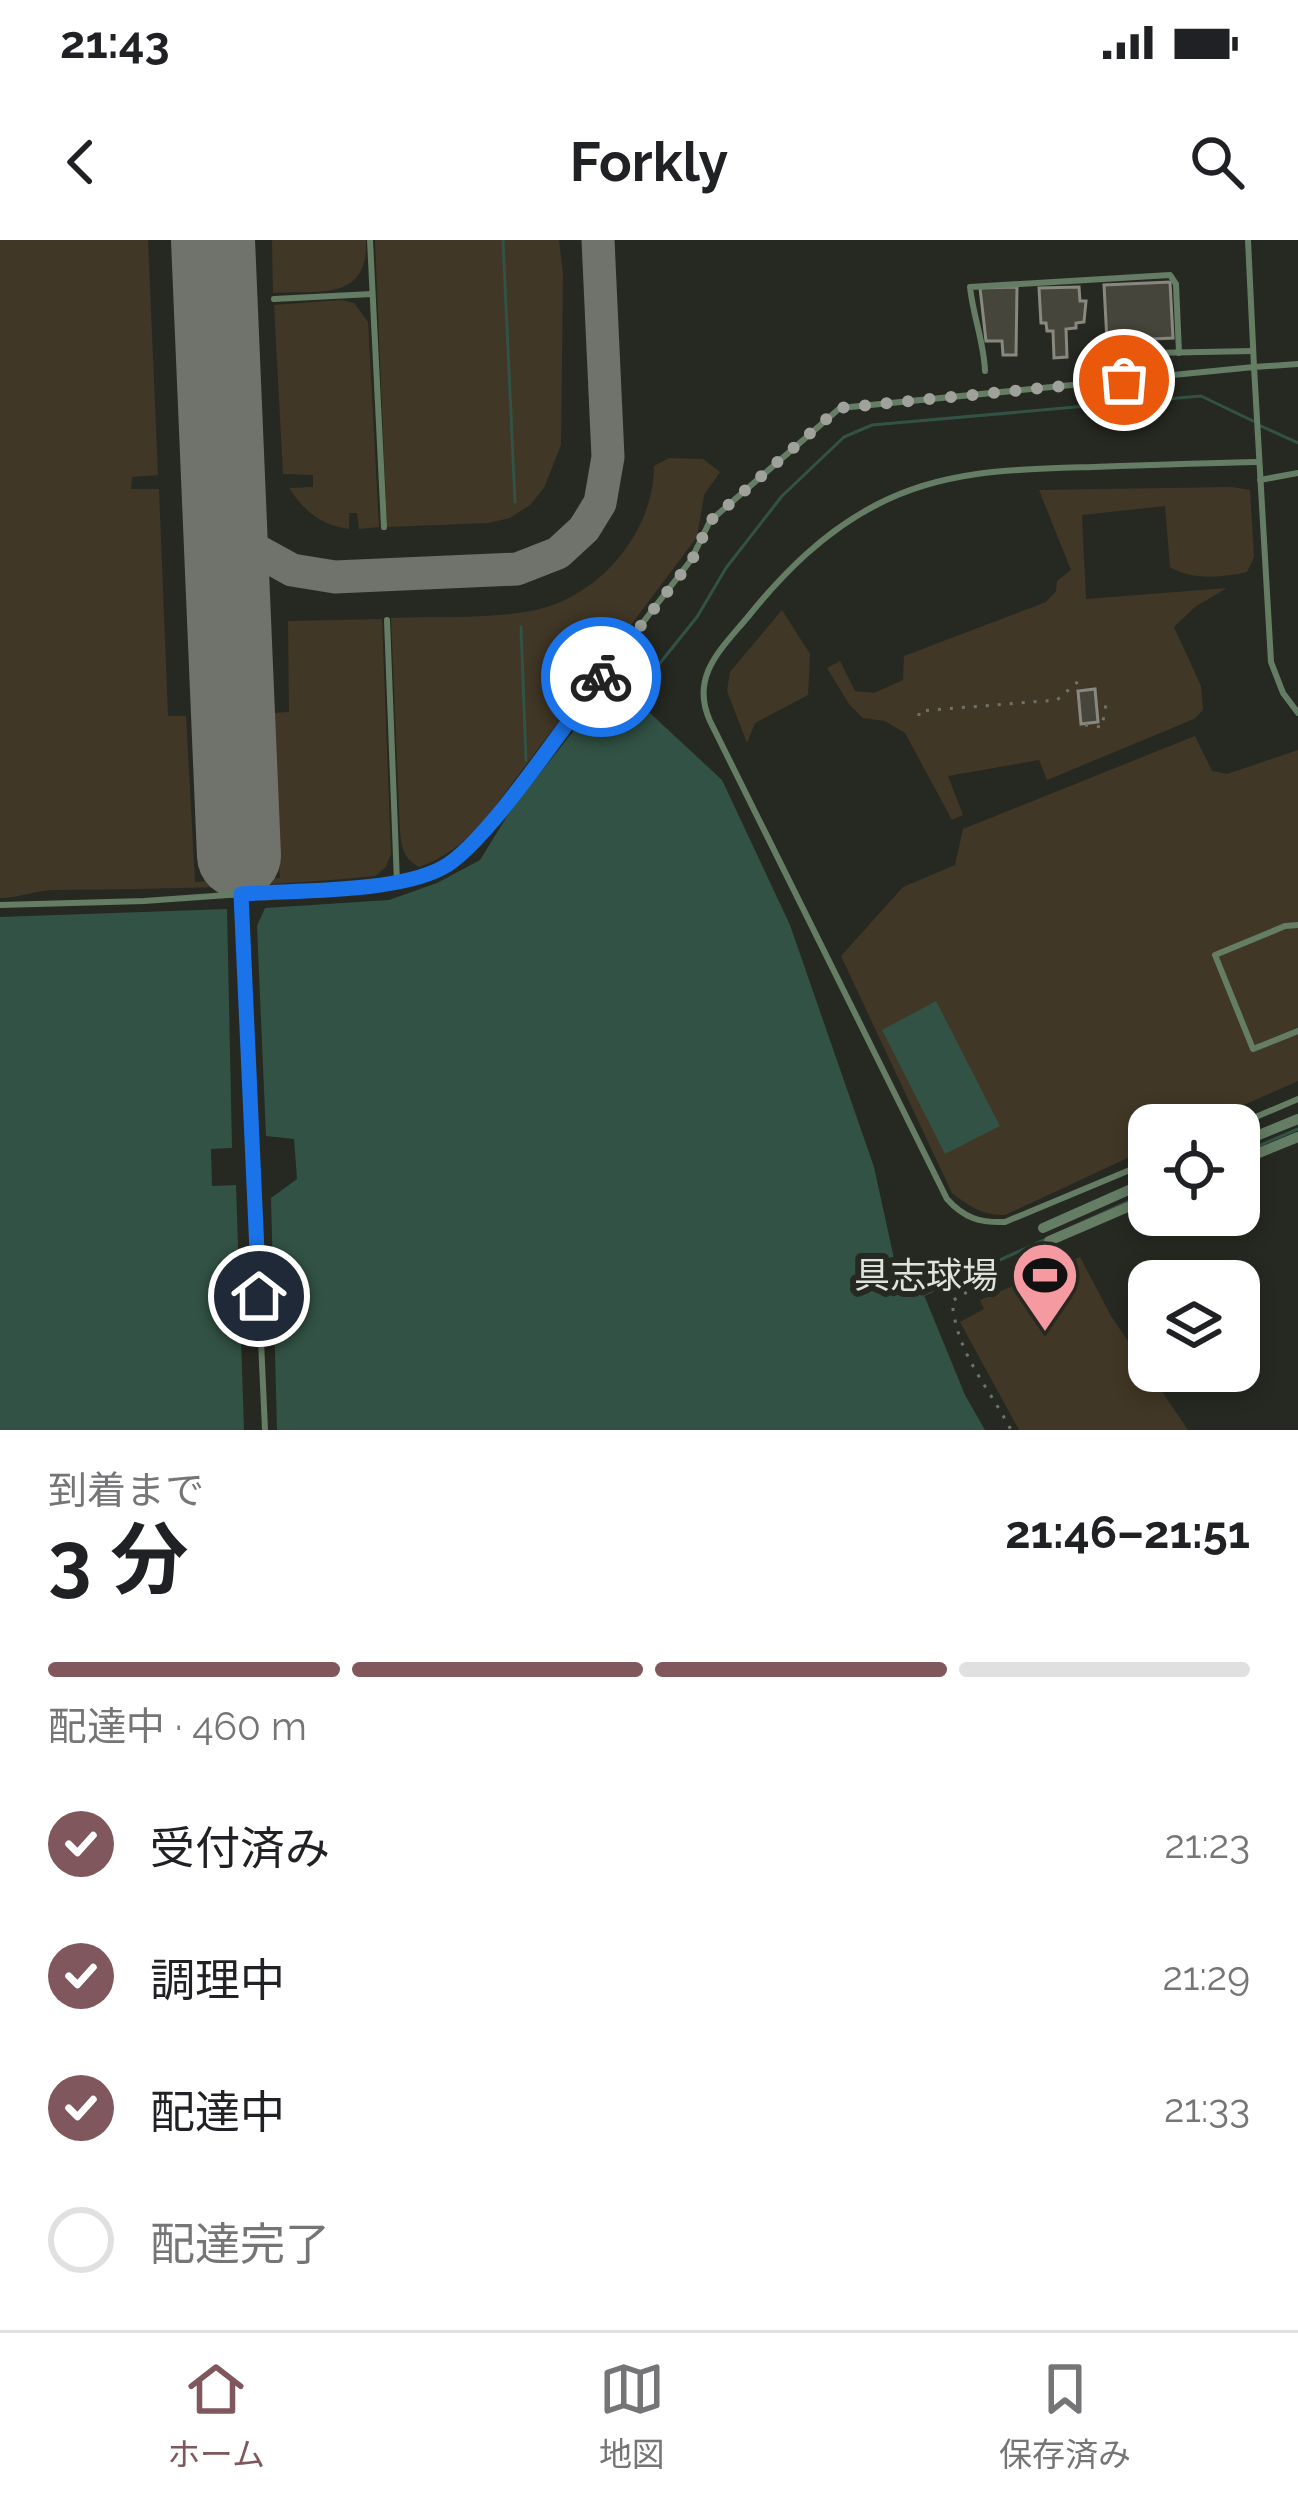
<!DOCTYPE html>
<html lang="ja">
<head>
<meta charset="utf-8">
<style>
	:root { --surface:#fff; --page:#f2f2f2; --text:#202124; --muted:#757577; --line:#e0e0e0; --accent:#7f575c }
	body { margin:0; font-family:Raleway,"Noto Sans JP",sans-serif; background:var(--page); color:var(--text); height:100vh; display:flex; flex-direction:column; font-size:45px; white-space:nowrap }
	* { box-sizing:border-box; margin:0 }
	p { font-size:39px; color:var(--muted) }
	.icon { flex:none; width:66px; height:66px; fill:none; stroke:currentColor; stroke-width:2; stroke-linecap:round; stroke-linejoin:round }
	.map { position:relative; height:1190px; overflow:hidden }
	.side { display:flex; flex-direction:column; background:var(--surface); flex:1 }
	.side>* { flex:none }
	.controls { position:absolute; left:1128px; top:864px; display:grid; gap:24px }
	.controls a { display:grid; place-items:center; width:132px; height:132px; border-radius:24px; background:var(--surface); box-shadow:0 6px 18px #0003; font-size:60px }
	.pin { position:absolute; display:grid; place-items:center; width:102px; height:102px; color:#fff; margin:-51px; border:6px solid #fff; border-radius:50%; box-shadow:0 3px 12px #0007 }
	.courier { position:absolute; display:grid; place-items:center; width:120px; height:120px; margin:-60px; border:9px solid #1a73e8; border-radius:50%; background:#fff; color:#222; box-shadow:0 3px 15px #0007 }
	.summary em { font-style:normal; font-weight:700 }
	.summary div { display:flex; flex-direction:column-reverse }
	.summary { display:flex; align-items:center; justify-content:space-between; height:204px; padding:0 48px }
	h1 { font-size:78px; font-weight:700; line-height:90px }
	.bar { display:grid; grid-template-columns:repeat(4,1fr); gap:18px 12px; align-content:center; height:144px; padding:0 48px }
	.bar i { height:15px; border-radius:9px; background:var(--line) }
	.bar .current { background:var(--accent) }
	.bar p { grid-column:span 4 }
	ol { padding:0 48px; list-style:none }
	li { display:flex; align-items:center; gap:36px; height:132px }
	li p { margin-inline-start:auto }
	li .icon { padding:12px; border-radius:50%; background:var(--accent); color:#fff; stroke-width:4 }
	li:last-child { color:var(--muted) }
	li i { width:66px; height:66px; border:6px solid var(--line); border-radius:50% }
	.status { display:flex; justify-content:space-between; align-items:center; height:84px; padding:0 60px; background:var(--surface); direction:ltr }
	.status svg { height:33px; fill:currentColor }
	header { display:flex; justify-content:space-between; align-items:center; height:156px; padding:0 48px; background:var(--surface); font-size:54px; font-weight:700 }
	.dock { display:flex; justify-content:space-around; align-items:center; height:168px; border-top:3px solid var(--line); background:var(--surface); font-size:33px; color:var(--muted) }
	.dock a { display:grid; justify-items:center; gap:6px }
	.dock .current { color:var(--accent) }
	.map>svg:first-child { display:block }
	.green { fill:#413726 }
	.water { fill:#325245 }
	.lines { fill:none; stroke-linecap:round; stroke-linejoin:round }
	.stream { stroke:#325245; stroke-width:3 }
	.taxiway { stroke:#70736c; stroke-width:33 }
	.runway { stroke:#70736c; stroke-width:84 }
	.building { fill:#46453c; stroke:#89887e; stroke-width:3 }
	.path { stroke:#70736c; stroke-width:3; stroke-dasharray:3 9; stroke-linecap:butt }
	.service { stroke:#647d64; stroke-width:6 }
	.minor { stroke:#647d64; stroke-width:10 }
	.done { stroke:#9fa19b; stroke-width:12; stroke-dasharray:0 21.6 }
	.route { stroke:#1a73e8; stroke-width:15 }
	.labels { text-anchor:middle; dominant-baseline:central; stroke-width:12; stroke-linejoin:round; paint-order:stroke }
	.poi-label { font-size:36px; fill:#e0e2dd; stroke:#262921; text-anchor:end }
</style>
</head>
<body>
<div class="status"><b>21:43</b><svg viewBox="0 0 49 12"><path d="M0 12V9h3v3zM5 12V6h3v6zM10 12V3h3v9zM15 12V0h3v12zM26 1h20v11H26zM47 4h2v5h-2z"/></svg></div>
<header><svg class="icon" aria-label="back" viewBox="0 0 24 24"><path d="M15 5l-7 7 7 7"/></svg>Forkly<svg class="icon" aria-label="search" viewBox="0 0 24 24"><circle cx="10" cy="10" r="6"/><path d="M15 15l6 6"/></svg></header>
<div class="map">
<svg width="1298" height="1190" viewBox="0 0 1298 1190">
	<rect width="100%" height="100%" fill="#262921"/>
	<g class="green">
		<path d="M 0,0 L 148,0 L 158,235 L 132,237 L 131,249 L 159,249 L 168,476 L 186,476 L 195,642 L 280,638 L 272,473 L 289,472 L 288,381 L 382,379 L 391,614 L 386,627 L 375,636 C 266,647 165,649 55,650 C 37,650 19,658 0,658 Z"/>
		<path d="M 272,0 L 366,0 C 368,62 320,50 273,53 Z"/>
		<path d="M 375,0 L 559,0 L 563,34 L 561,205 L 544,248 L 530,265 L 510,278 L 488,283 L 387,287 Z"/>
		<path d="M 342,60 L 354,63 L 368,82 L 379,287 L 359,289 L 357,273 L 349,273 L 349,289 C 321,285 305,272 289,248 L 313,247 L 313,235 L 283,234 L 274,65 Z"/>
		<path d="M 669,218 L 703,219 L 720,232 L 704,255 L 697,297 L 481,585 C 464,602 443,619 419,627 C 403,618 402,609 400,592 L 391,378 C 436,376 487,379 531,371 C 598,359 654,293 654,226 Z"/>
		<path d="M 1232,247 L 1250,250 L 1254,317 L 1247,332 C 1221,338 1192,340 1170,327 L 1165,266 L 1082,275 L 1086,359 L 1227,348 L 1195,367 L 1174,387 L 1201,446 L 1203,470 L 1194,479 L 1047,540 L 1039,520 L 948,536 L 963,575 L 952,580 L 905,493 L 885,481 L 863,478 L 849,464 L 827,428 L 840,421 L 855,451 L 874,453 L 903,440 L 904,416 L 1046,362 L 1056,351 L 1057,341 L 1071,330 L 1039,250 Z"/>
		<path d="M 782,370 L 810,414 L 808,455 L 755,483 L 747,503 L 727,451 L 730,432 Z"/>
		<path d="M 1195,496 L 1212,531 L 1227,534 L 1298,510 L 1298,841 L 1199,885 L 1149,885 L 1149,908 L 1005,975 C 982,975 970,967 952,953 L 841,716 L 903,647 L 955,625 L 963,589 Z"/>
		<path d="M 1080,1017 L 1111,1076 L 1188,1190 L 1019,1190 L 960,1082 L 984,1069 L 980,1060 Z"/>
	</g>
	<g class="water">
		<path d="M 602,455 L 650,473 L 722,540 L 790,685 L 874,927 L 895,1023 L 924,1055 L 965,1155 L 985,1190 L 277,1190 L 271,958 L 297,939 L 294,899 L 266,896 L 257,686 L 265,668 L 389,660 L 437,643 L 480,620 L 511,570 Z"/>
		<path d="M 227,669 L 232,908 L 211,909 L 212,946 L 236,945 L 244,1190 L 0,1190 L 0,677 Z"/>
		<path d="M 936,761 L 1000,886 L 945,914 L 882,790 Z"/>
	</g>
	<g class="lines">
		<g class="stream">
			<path d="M 503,0 L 515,262"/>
			<path d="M 1261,186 L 1298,203"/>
			<path d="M 521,387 L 526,520"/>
			<path d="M 627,464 L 697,377 L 726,328 L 782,256 L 844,197 L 872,185 L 1201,156 L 1253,181"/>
			<path d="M 1239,914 L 1298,889"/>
			<path d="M 921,1056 L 1149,952"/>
		</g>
		<path class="taxiway" d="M 225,293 L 292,330 L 335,337 L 517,329 L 558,313 L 584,289 L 600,263 L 608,217 L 598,0"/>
		<path class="runway" d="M 213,0 L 239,616"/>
	</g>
	<g class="building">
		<path d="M 1170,42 L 1173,98 L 1107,101 L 1104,45 Z"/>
		<path d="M 1017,47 L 1016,115 L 1003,115 L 1002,101 L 986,101 L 980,48 Z"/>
		<path d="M 1079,47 L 1080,61 L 1086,61 L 1084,82 L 1076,83 L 1076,88 L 1066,89 L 1067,117 L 1054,118 L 1053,91 L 1047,91 L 1046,83 L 1041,83 L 1039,48 Z"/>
		<path d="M 1095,449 L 1098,482 L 1081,484 L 1078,451 Z"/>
	</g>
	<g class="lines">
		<g class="path">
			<path d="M 919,476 L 919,471 L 1057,460 L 1081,439"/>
			<path d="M 1085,485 L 1102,487 L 1106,464"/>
			<path d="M 977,1046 L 952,1061 C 957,1115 987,1144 1011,1190"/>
		</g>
		<g class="service">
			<path d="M 370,0 L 384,287"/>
			<path d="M 274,59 L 372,54"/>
			<path d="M 1150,113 L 1253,111"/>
			<path d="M 1298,124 L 1254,127 L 1271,422 L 1283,453 L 1298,473"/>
			<path d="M 985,131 C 984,102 973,76 970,47 L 1170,35 L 1176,44 L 1179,113"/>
			<path d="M 1260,240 L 1298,233"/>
			<path d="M 387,380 L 397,643"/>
			<path d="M 241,654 L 265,1190"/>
			<path d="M 0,665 L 144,661 L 397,643 L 443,628 L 474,602 L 691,320 L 710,281 L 840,168 L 1254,127 L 1248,0"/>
			<path d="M 1298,685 L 1285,686 L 1215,715 L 1253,809 L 1298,791"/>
			<path d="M 1237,885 L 1298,859"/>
			<path d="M 1149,922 L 1005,982 C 980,983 964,978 947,959 L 710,481 C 690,437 720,410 747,378 C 784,332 825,291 878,264 C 945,229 1019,229 1093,227 C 1148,225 1204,223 1259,222"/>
		</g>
		<g class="minor">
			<path d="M 1239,903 L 1298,879"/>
			<path d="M 1239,921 L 1298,897"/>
			<path d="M 1043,988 L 1149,941"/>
			<path d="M 1049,1001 L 1149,958"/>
		</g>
	</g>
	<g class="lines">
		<path class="done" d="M 601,437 L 692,320 L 710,281 L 839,168 L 1124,140"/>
		<path class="route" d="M 259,1056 L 241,654 C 296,650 395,653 442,628 C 485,606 568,480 601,437"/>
	</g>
	<defs>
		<symbol id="stadium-pin" viewBox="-11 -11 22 30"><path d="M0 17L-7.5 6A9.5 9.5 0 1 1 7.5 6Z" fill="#f49aa0" stroke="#262921"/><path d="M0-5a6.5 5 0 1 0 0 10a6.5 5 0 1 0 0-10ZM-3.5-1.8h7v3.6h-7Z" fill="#111"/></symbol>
	</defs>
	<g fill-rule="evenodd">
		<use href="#stadium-pin" x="1007" y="997" width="76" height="104"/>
	</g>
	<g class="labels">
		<g class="poi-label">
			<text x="998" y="1035">具志球場</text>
		</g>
	</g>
</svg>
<div class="controls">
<a><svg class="icon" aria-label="locate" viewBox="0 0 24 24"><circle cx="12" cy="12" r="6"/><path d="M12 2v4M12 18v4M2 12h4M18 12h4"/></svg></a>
<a><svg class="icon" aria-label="layers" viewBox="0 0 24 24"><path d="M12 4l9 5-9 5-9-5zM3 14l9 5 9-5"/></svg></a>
</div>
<div class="pin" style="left:1124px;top:140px;background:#ea580c"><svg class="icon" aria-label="bag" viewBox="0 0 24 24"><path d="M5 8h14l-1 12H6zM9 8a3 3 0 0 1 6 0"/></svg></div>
<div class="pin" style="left:259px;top:1056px;background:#1f2937"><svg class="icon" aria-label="home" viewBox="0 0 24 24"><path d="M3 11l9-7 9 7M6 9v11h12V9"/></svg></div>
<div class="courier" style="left:601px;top:437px"><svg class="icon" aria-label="bike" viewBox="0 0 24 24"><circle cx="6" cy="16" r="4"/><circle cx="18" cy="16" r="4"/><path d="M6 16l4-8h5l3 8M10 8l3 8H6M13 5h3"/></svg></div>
</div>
<section class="side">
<div class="summary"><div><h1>3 分</h1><p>到着まで</p></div><em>21:46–21:51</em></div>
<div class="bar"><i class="current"></i><i class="current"></i><i class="current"></i><i></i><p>配達中 · 460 m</p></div>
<ol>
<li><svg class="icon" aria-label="check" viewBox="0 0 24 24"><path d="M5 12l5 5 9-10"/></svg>受付済み<p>21:23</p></li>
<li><svg class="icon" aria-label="check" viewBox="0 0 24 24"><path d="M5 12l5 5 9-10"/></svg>調理中<p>21:29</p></li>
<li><svg class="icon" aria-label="check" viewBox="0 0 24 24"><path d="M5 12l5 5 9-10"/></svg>配達中<p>21:33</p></li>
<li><i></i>配達完了</li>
</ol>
</section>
<nav class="dock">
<a class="current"><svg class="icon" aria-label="home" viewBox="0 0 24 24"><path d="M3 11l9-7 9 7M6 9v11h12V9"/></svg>ホーム</a>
<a><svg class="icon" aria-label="map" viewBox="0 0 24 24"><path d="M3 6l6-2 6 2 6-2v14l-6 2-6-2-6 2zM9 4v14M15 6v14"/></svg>地図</a>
<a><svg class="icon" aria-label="saved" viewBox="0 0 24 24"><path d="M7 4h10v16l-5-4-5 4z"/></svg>保存済み</a>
</nav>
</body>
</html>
